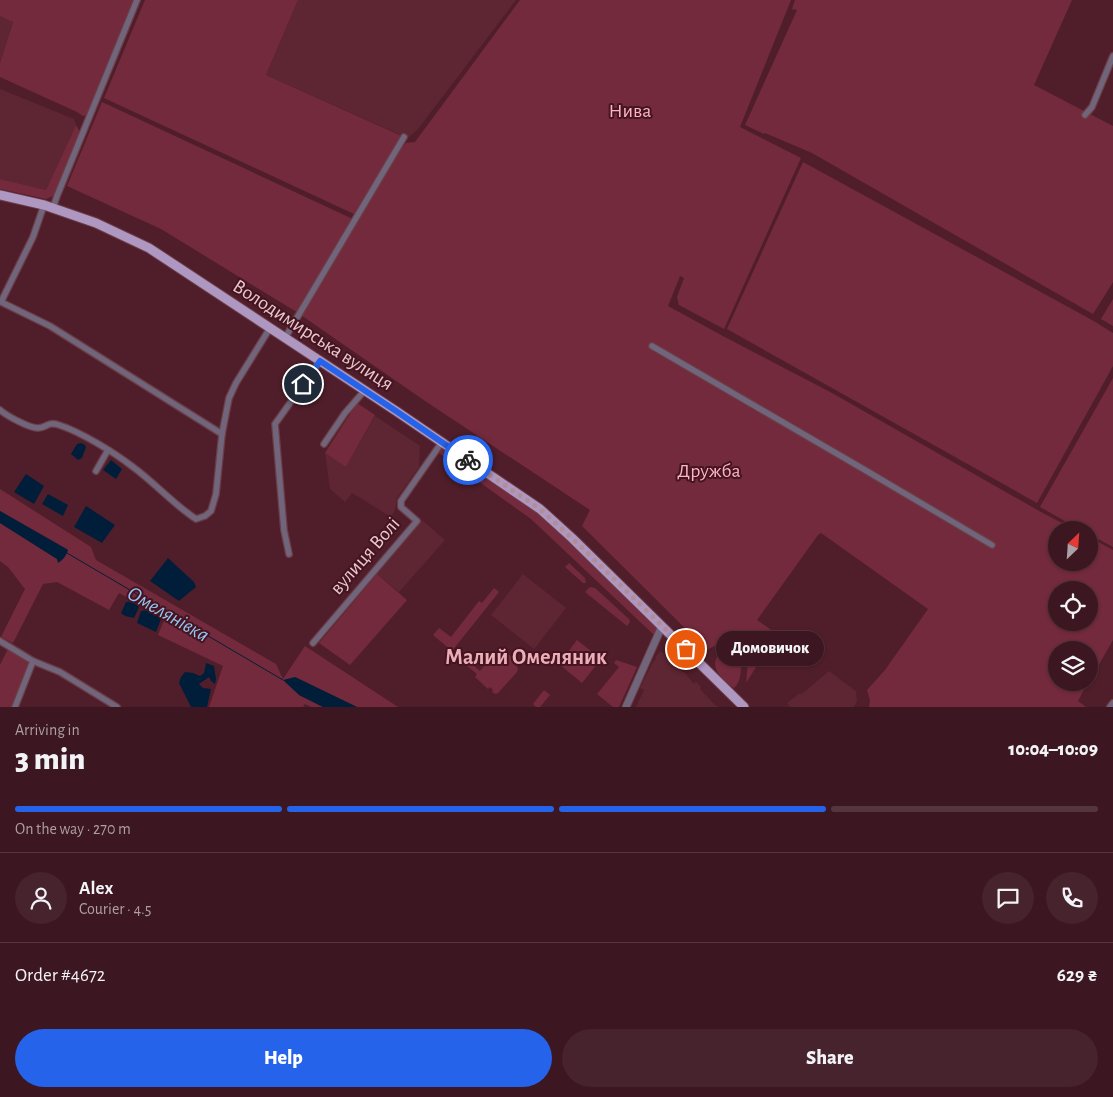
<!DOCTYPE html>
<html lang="en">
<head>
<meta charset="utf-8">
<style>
	:root { --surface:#3c1620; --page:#47232d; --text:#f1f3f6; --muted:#ac9fa5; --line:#55353e; --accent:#2563eb }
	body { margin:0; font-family:"Alegreya Sans",sans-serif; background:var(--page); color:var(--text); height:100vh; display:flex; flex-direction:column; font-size:19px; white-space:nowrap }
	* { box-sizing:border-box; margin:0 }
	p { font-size:16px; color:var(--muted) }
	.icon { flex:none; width:28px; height:28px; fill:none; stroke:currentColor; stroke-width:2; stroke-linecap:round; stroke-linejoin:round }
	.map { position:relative; height:707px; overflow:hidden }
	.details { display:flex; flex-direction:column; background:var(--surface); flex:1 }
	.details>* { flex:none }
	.needle { width:32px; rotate:25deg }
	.tools { position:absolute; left:1048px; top:521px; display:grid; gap:10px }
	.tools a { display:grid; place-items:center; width:50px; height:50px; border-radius:50%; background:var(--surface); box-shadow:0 1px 4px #0004,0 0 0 1px var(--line); font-size:25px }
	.pin { position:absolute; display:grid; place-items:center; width:42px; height:42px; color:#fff; margin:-21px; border:2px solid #fff; border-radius:50%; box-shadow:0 1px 5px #0007 }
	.courier { position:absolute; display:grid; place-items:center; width:50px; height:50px; margin:-25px; border:4px solid #2563eb; border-radius:50%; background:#fff; color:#222; box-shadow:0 1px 6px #0007 }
	.bubble { position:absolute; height:35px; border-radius:18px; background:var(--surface); box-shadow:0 1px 4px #0004,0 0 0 1px var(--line); font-size:16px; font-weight:800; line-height:35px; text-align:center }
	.headline em { font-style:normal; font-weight:800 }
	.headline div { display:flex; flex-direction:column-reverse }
	.headline { display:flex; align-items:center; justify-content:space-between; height:85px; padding:0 15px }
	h1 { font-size:32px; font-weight:800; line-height:38px }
	.bar { display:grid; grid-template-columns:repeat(4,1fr); gap:8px 5px; align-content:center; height:60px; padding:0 15px }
	.bar i { height:6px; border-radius:4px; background:var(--line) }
	.bar .active { background:var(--accent) }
	.bar p { grid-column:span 4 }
	.line { display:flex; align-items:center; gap:12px; padding:0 15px; border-top:1px solid var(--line) }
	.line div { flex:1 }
	.round { display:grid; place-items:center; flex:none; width:52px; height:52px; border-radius:26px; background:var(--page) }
	.button { display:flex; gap:10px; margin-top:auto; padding:10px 15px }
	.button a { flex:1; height:58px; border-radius:30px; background:var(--accent); color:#fff; font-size:20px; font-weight:800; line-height:58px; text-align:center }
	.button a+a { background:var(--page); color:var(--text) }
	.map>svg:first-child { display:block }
	.built { fill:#5e2533 }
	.green { fill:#732a3c; fill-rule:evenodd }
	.water { fill:#001e39 }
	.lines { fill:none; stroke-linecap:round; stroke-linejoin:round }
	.stream { stroke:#001e39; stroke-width:1 }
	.minor-casing { stroke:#6c3d47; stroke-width:8 }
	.tertiary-casing { stroke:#6c3d47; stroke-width:9 }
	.primary-casing { stroke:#6c3d47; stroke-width:11 }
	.minor { stroke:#70657a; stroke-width:5.5 }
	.tertiary { stroke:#70657a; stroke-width:7 }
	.primary { stroke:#ae98c2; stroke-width:9 }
	.done { stroke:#b38c94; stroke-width:5; stroke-dasharray:0 9 }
	.route { stroke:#2563eb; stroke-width:6 }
	.labels { text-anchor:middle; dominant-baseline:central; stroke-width:4; stroke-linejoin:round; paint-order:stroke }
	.park-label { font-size:20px; fill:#fbb4c0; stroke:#441420 }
	.street-label { font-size:20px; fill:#e9c8cd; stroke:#441420 }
	.water-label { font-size:21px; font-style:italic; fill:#95c5f4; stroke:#441420 }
	.quarter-label { font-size:22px; font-weight:bold; fill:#edaeb8; stroke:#441420 }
</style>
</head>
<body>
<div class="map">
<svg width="1113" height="707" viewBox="0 0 1113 707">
	<rect width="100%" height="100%" fill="#501e2a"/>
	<g class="built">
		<path d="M 298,0 L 516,0 L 418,129 L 408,138 L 266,75 Z"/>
		<path d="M 0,16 L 13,21 L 0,63 Z"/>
		<path d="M 0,89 L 74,119 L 76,125 L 46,190 L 0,179 Z"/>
		<path d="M 375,416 L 420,446 L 419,467 L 397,498 L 395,510 L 391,517 L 352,493 L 345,502 L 330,489 L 325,453 L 346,467 Z"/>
		<path d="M 422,520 L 445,540 L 399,592 L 377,574 Z"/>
		<path d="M 523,574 L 566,608 L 534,649 L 491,615 Z"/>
		<path d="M 661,651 L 683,672 L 684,672 L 694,684 L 696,682 L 701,687 L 700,689 L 715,705 L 719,707 L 636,707 L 644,690 L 640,688 L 653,662 L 656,659 L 655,657 Z"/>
		<path d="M 829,671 L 856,691 L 857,701 L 855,705 L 853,707 L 790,707 L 787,703 L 800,693 L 802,694 Z"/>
	</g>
	<g class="green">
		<path d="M 0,0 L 134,0 L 87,115 L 83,116 L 77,112 L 0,77 L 0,63 L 13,22 L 0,16 Z"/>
		<path d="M 145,0 L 298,0 L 266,75 L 402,136 L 354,214 L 104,98 Z"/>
		<path d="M 520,0 L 791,0 L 740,127 L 801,158 L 724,329 L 679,305 L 677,297 L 684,278 L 680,276 L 668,306 L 721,335 L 832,393 L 1041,512 L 1075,530 L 1056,530 L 1056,562 L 1089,562 L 1089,537 L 1113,550 L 1113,640 L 1089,682 L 1089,650 L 1056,650 L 1056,682 L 1088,682 L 1078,701 L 1086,707 L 869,707 L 870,700 L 867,690 L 885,670 L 928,609 L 821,533 L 818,535 L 757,620 L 777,634 L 746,683 L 748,661 L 746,650 C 730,642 723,640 707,650 L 582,526 L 590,510 L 428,403 L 295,311 L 161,229 L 67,186 L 102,102 L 357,221 L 399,151 L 406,143 L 415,142 ZM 1056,590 L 1089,590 L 1089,622 L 1056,622 Z"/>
		<path d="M 795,0 L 1072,0 L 1034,85 L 1113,126 L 1113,282 L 1093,314 L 812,153 L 765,133 L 764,134 L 745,125 L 797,10 L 792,9 Z"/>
		<path d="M 76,125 L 80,132 L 57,191 L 53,196 L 46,199 L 0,189 L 0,179 L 46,190 Z"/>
		<path d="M 803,162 L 1092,320 L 1113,333 L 1113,366 L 1037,503 L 727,329 Z"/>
		<path d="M 1113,299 L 1113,326 L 1101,319 Z"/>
		<path d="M 1113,378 L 1113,547 L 1089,534 L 1089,530 L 1081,530 L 1040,507 Z"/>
		<path d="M 357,403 L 375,415 L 346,467 L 325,453 Z"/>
		<path d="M 443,446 L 538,512 L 577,547 L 657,626 L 654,635 L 531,519 L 439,453 Z"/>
		<path d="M 0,489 L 91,547 L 96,560 L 276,664 L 283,679 L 305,646 L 398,707 L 357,707 L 295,677 L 299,695 L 323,707 L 311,707 L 305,704 L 303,707 L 209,707 L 223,666 L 158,635 L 165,618 L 119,593 L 109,610 L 57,582 L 43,584 L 13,643 L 1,637 L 25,589 L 8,567 L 0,561 L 0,523 L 57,559 L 67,549 L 0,511 Z"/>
		<path d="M 569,563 L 585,578 L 586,583 L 583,583 L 565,567 Z"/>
		<path d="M 377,574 L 407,600 L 350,665 L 319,643 Z"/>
		<path d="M 590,587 L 595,588 L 629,619 L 630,622 L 627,626 L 585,592 Z"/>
		<path d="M 494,588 L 499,592 L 452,651 L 433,635 L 439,628 L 451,637 L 479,601 L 482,603 Z"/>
		<path d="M 577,640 L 601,659 L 582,683 L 559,664 Z"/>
		<path d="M 500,647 L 513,658 L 518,669 L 517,672 L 498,693 L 496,694 L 492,692 L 493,690 L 490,687 L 488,689 L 475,677 L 477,674 L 455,656 L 458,652 L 480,671 Z"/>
		<path d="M 8,649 L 30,663 L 13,707 L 0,707 L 0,665 Z"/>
		<path d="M 731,649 L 738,653 C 743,661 742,682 734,688 C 724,681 710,669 717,657 C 720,651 725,650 731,649 Z"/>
		<path d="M 616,660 L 637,667 L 619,707 L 613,707 L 597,694 L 619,667 L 614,663 Z"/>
		<path d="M 544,690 L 550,695 L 540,707 L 536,707 L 533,704 Z"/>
	</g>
	<g class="water">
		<path d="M 81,443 L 84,444 L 86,447 L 82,458 L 78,460 L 71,454 L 77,444 Z"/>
		<path d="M 111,460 L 122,469 L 116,479 L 103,470 Z"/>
		<path d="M 26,474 L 44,486 L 34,504 L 14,492 Z"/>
		<path d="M 48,494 L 68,505 L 63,516 L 42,504 Z"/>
		<path d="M 86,506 L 115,525 L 102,543 L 74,527 Z"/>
		<path d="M 0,511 L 68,550 C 67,555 62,561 58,563 L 57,559 L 0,523 Z"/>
		<path d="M 168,558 L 194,582 L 196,587 L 179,601 L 150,581 Z"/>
		<path d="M 126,602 L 133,602 L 139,607 L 134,618 L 125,616 L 121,613 Z"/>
		<path d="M 148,610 L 157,613 L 161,619 L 156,632 L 137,623 L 141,611 Z"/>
		<path d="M 206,663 L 214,666 L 216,679 L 215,684 L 211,681 L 209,677 L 199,684 L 203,688 L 211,689 L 207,707 L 191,707 L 179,683 L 181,677 L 185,672 L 193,673 L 200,676 L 204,673 Z"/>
		<path d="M 295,677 L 357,707 L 323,707 L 299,695 L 283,680 Z"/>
	</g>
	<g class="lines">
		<path class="stream" d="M 67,553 L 283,680"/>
		<defs>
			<g id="minor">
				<path d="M 1085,115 L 1092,107 L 1113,56"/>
				<path d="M 44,205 L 33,237 L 1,302 L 50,326 L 222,434"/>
				<path d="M 53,208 L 57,196 L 137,0"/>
				<path d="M 285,338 L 404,137"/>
				<path d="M 652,346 L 865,470 L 992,545"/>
				<path d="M 0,410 C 7,416 29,428 38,428 C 47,428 47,421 59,425 C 81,432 115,453 133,467 C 155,483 173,504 196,519 L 205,516 L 211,511 L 216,494 L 222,434 L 229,398 L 236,383 L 270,328"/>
				<path d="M 324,444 L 345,413 L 365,390"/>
				<path d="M 96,471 L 108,450"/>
				<path d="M 289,554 L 284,530 L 275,424 L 320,361"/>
				<path d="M 0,641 L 33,661 L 60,672 L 117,707"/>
				<path d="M 313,643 L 417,521 L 401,507 L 401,501 L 442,442"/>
				<path d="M 15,707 L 33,661"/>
				<path d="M 1110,707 L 1113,703"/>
			</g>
			<path id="tertiary" d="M 626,707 L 662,626"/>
			<path id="primary" d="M 0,195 L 44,205 L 96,223 L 149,248 L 396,411 L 540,509 L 572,538 L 744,707"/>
		</defs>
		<use href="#minor" class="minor-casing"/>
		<use href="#tertiary" class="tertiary-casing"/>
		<use href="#primary" class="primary-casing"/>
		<use href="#minor" class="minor"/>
		<use href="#tertiary" class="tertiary"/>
		<use href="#primary" class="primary"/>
	</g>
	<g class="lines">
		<path class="done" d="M 468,460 L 540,509 L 572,538 L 686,649"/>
		<path class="route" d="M 303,384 L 320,361 L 396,411 L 468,460"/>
	</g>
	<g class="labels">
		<g class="park-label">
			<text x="630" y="111">Нива</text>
			<text x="709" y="471">Дружба</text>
		</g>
		<g class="street-label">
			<text transform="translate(313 335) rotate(33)">Володимирська вулиця</text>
			<text transform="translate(365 556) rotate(-49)">вулиця Волі</text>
		</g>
		<g class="water-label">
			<text transform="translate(168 614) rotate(30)">Омелянівка</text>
		</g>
		<g class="quarter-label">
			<text x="526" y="657">Малий Омеляник</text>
		</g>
	</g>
</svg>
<div class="tools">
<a><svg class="needle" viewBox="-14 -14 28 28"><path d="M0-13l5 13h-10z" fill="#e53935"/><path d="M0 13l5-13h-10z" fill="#ac9fa5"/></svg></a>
<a><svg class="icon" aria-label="locate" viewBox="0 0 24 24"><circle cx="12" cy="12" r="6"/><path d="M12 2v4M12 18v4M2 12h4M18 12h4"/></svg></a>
<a><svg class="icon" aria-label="layers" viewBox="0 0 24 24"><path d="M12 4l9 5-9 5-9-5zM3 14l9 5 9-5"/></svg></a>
</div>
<div class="pin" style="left:686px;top:649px;background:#ea580c"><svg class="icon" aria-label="bag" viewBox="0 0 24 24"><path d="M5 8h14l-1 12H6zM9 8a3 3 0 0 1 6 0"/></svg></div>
<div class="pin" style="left:303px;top:384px;background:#1f2937"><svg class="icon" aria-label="home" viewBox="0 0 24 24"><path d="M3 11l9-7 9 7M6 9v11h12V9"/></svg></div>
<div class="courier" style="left:468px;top:460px"><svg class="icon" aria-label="bike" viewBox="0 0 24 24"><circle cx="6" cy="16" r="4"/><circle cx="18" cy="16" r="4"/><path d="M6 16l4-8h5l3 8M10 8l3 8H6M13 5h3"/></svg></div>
<div class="bubble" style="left:716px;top:631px;width:108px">Домовичок</div>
</div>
<section class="details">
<div class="headline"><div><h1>3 min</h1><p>Arriving in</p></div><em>10:04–10:09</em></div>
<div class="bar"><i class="active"></i><i class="active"></i><i class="active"></i><i></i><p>On the way · 270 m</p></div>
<div class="line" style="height:90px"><a class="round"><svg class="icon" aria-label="person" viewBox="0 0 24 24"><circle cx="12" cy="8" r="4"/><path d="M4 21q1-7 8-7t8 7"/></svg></a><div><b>Alex</b><p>Courier · 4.5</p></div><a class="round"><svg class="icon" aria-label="chat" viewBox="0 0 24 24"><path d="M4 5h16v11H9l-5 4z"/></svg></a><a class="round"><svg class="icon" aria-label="phone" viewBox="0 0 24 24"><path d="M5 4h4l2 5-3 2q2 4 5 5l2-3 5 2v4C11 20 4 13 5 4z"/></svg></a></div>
<div class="line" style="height:65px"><div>Order #4672</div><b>629 ₴</b></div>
<div class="button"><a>Help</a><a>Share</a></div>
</section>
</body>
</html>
